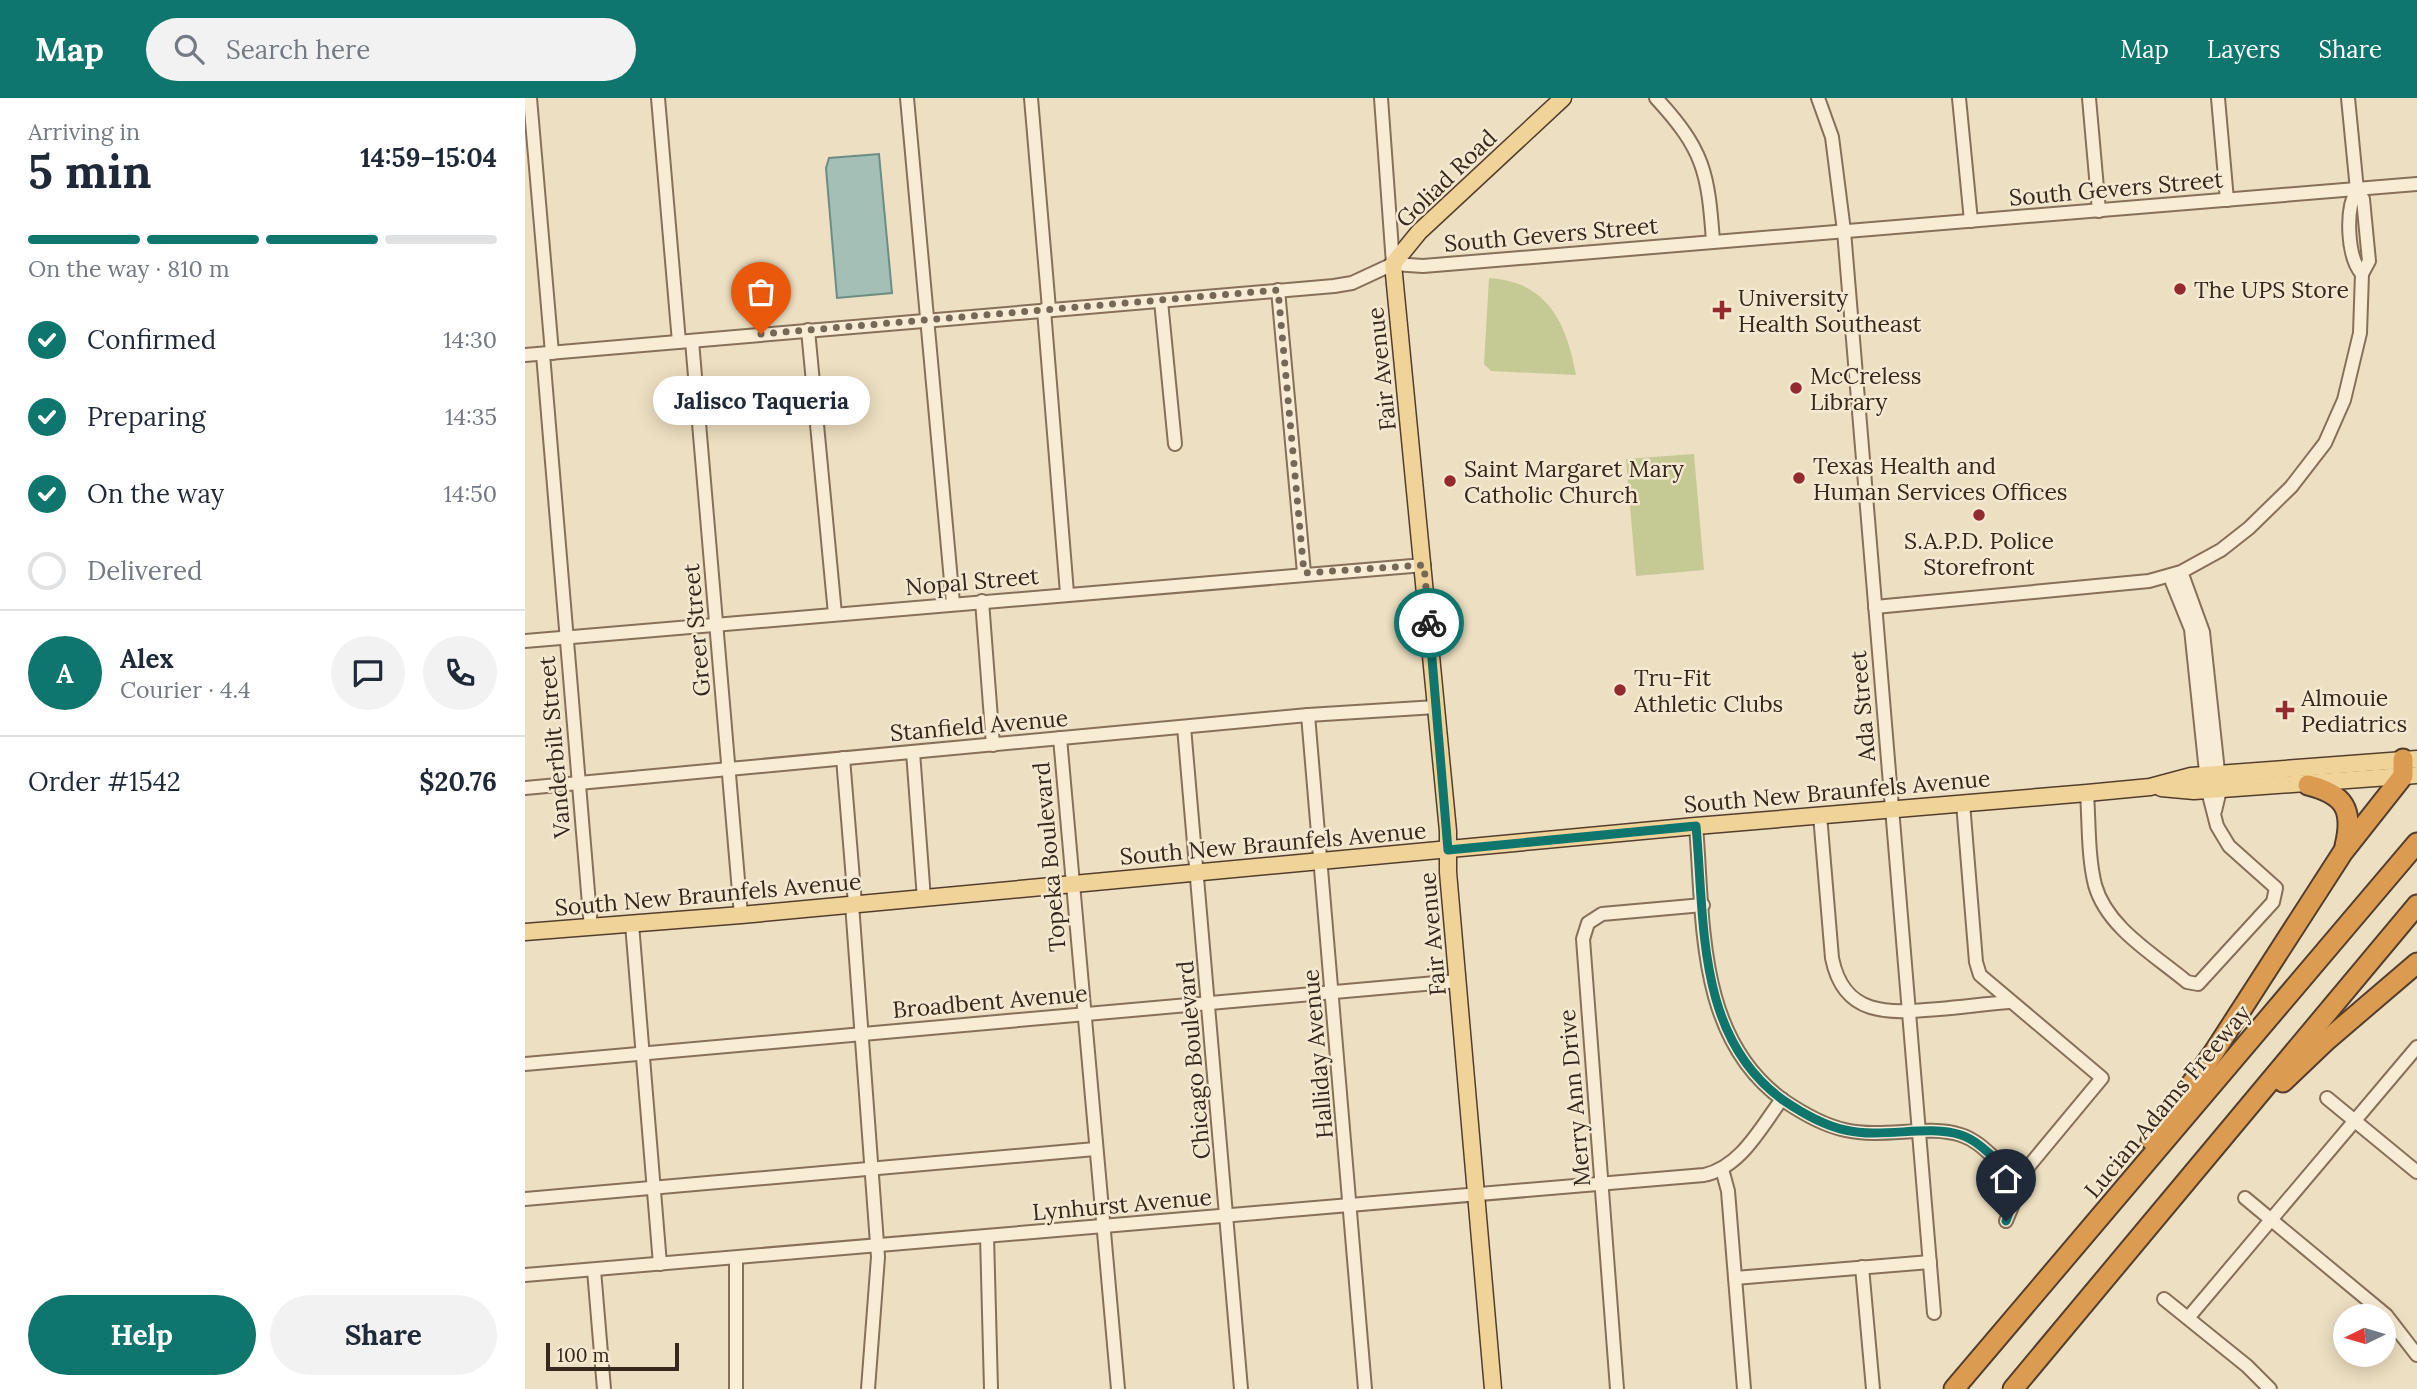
<!DOCTYPE html>
<html lang="en">
<head>
<meta charset="utf-8">
<style>
	:root { --surface:#fff; --page:#f2f2f3; --text:#1f2937; --muted:#747a83; --line:#e0e1e3; --accent:#0f766e }
	body { margin:0; font-family:Lora,serif; background:var(--page); color:var(--text); height:100vh; display:flex; flex-direction:column; font-size:26px; white-space:nowrap }
	* { box-sizing:border-box; margin:0 }
	p { font-size:23px; color:var(--muted) }
	.icon { flex:none; width:38px; height:38px; fill:none; stroke:currentColor; stroke-width:2; stroke-linecap:round; stroke-linejoin:round }
	.map { position:relative; flex:1; overflow:hidden }
	.side { display:flex; flex-direction:column; background:var(--surface); width:525px }
	.side>* { flex:none }
	.needle { width:46px; rotate:265deg }
	.buttons { position:absolute; left:1808px; top:1206px; display:grid; gap:14px }
	.buttons a { display:grid; place-items:center; width:63px; height:63px; border-radius:50%; background:var(--surface); box-shadow:0 4px 18px #0003; font-size:35px }
	.scale { position:absolute; left:21px; bottom:18px; width:133px; box-sizing:border-box; padding-left:7px; border:4px solid #36281d; border-top:0; font-size:19px; line-height:24px; white-space:nowrap; color:#36281d; -webkit-text-stroke:5px #f4e9d0; paint-order:stroke }
	.pin { position:absolute; display:grid; place-items:center; width:60px; height:60px; color:#fff; margin:-72px -30px; border-radius:50% 50% 50% 0; rotate:-45deg; box-shadow:0 0 7px #0007 }
	.pin .icon { rotate:45deg }
	.courier { position:absolute; display:grid; place-items:center; width:70px; height:70px; margin:-35px; border:5px solid #0f766e; border-radius:50%; background:#fff; color:#222; box-shadow:0 2px 9px #0007 }
	.bubble { position:absolute; height:49px; border-radius:24px; background:var(--surface); box-shadow:0 4px 18px #0003; font-size:23px; font-weight:700; line-height:49px; text-align:center }
	.headline em { font-style:normal; font-weight:700 }
	.headline div { display:flex; flex-direction:column-reverse }
	.headline { display:flex; align-items:center; justify-content:space-between; height:119px; padding:0 28px }
	h1 { font-size:46px; font-weight:700; line-height:52px }
	.bar { display:grid; grid-template-columns:repeat(4,1fr); gap:10px 7px; align-content:center; height:84px; padding:0 28px }
	.bar i { height:9px; border-radius:5px; background:var(--line) }
	.bar .selected { background:var(--accent) }
	.bar p { grid-column:span 4 }
	.line { display:flex; align-items:center; gap:18px; padding:0 28px; border-top:2px solid var(--line) }
	.line div { flex:1 }
	.round { display:grid; place-items:center; flex:none; width:74px; height:74px; border-radius:37px; background:var(--page) }
	ol { padding:0 28px; list-style:none }
	li { display:flex; align-items:center; gap:21px; height:77px }
	li p { margin-inline-start:auto }
	li .icon { padding:7px; border-radius:50%; background:var(--accent); color:#fff; stroke-width:4 }
	li:last-child { color:var(--muted) }
	li i { width:38px; height:38px; border:4px solid var(--line); border-radius:50% }
	.action { display:flex; gap:14px; margin-top:auto; padding:14px 28px }
	.action a { flex:1; height:80px; border-radius:42px; background:var(--accent); color:#fff; font-size:28px; font-weight:700; line-height:80px; text-align:center }
	.action a+a { background:var(--page); color:var(--text) }
	header { display:flex; align-items:center; gap:42px; box-sizing:border-box; height:98px; padding:0 35px; background:var(--accent); color:#fff }
	header strong { font-size:33px }
	nav { display:flex; gap:38px; margin-inline-start:auto; font-size:24px }
	.search { width:490px; height:63px; background:var(--page); display:flex; align-items:center; gap:18px; box-sizing:border-box; padding:0 24px; border-radius:38px; color:var(--muted); font-size:26px }
	main { display:flex; flex:1; min-height:0 }
	.map>svg:first-child { display:block }
	.green { fill:#c5ca95 }
	.water { fill:#a3bfb6; stroke:#6b8d84; stroke-width:2 }
	.lines { fill:none; stroke-linecap:round; stroke-linejoin:round }
	.minor-casing { stroke:#867059; stroke-width:16 }
	.major-casing { stroke:#533e2d; stroke-width:19 }
	.highway-casing { stroke:#533e2d; stroke-width:23 }
	.minor { stroke:#f8ecd4; stroke-width:12 }
	.major { stroke:#f0d399; stroke-width:16 }
	.highway { stroke:#db9c52; stroke-width:19 }
	.done { stroke:#766856; stroke-width:7; stroke-dasharray:0 12.6 }
	.route { stroke:#0f766e; stroke-width:9 }
	.poi-dot { fill:#932a2d; stroke:#f4e9d0; stroke-width:2.5 }
	.labels { text-anchor:middle; dominant-baseline:central; stroke-width:5; stroke-linejoin:round; paint-order:stroke }
	.street-label { font-size:23px; fill:#36281d; stroke:#f4e9d0 }
	.poi-label { font-size:23px; fill:#36281d; stroke:#f4e9d0; text-anchor:start }
</style>
</head>
<body>
<header>
<strong>Map</strong>
<div class="search"><svg class="icon" aria-label="search" viewBox="0 0 24 24"><circle cx="10" cy="10" r="6"/><path d="M15 15l6 6"/></svg>Search here</div>
<nav><a>Map</a><a>Layers</a><a>Share</a></nav>
</header>
<main>
<section class="side">
<div class="headline"><div><h1>5 min</h1><p>Arriving in</p></div><em>14:59–15:04</em></div>
<div class="bar"><i class="selected"></i><i class="selected"></i><i class="selected"></i><i></i><p>On the way · 810 m</p></div>
<ol>
<li><svg class="icon" aria-label="check" viewBox="0 0 24 24"><path d="M5 12l5 5 9-10"/></svg>Confirmed<p>14:30</p></li>
<li><svg class="icon" aria-label="check" viewBox="0 0 24 24"><path d="M5 12l5 5 9-10"/></svg>Preparing<p>14:35</p></li>
<li><svg class="icon" aria-label="check" viewBox="0 0 24 24"><path d="M5 12l5 5 9-10"/></svg>On the way<p>14:50</p></li>
<li><i></i>Delivered</li>
</ol>
<div class="line" style="height:126px"><b class="round" style="background:var(--accent);color:#fff">A</b><div><b>Alex</b><p>Courier · 4.4</p></div><a class="round"><svg class="icon" aria-label="chat" viewBox="0 0 24 24"><path d="M4 5h16v11H9l-5 4z"/></svg></a><a class="round"><svg class="icon" aria-label="phone" viewBox="0 0 24 24"><path d="M5 4h4l2 5-3 2q2 4 5 5l2-3 5 2v4C11 20 4 13 5 4z"/></svg></a></div>
<div class="line" style="height:91px"><div>Order #1542</div><b>$20.76</b></div>
<div class="action"><a>Help</a><a>Share</a></div>
</section>
<div class="map">
<svg width="1892" height="1291" viewBox="0 0 1892 1291">
	<rect width="100%" height="100%" fill="#eddfc1"/>
	<g class="green">
		<path d="M 964,180 C 1023,184 1041,224 1051,277 L 966,273 L 959,266 Z"/>
		<path d="M 1169,356 L 1179,472 L 1111,478 L 1101,361 Z"/>
	</g>
	<path class="water" d="M 354,56 L 367,195 L 312,200 L 301,70 L 304,60 Z"/>
	<g class="lines">
		<defs>
			<g id="minor">
				<path d="M 5,0 L 27,255"/>
				<path d="M 133,0 L 154,244"/>
				<path d="M 382,0 L 428,505"/>
				<path d="M 506,0 L 524,211"/>
				<path d="M 856,0 L 868,166"/>
				<path d="M 1131,0 C 1179,52 1183,74 1188,143"/>
				<path d="M 1293,0 L 1307,39 L 1319,133 L 1409,1215"/>
				<path d="M 1434,0 L 1446,123"/>
				<path d="M 1564,0 L 1574,113"/>
				<path d="M 1693,0 L 1702,102"/>
				<path d="M 1832,92 C 1820,111 1822,159 1837,176"/>
				<path d="M 753,192 L 779,475"/>
				<path d="M 636,203 L 650,346"/>
				<path d="M 519,212 L 542,495"/>
				<path d="M 283,232 L 310,516"/>
				<path d="M 167,243 L 216,817"/>
				<path d="M 18,256 L 66,830"/>
				<path d="M 0,257 L 809,188 L 827,185 L 868,166 L 898,168 L 1892,86"/>
				<path d="M 457,503 L 468,647"/>
				<path d="M 1350,509 L 1624,483 L 1656,474 L 1696,452 L 1724,430 L 1766,389 L 1800,345 L 1819,302 L 1835,235 L 1837,176 L 1844,163 L 1838,101 L 1832,92 L 1823,0"/>
				<path d="M 0,543 L 899,467"/>
				<path d="M 783,617 L 840,1291"/>
				<path d="M 659,629 L 716,1291"/>
				<path d="M 535,640 L 593,1291"/>
				<path d="M 388,654 L 399,801"/>
				<path d="M 318,660 L 330,806"/>
				<path d="M 0,690 L 783,617 L 911,609"/>
				<path d="M 1562,695 C 1564,725 1563,759 1570,787 C 1582,830 1630,857 1662,884 L 1673,886 L 1748,804 L 1751,790 L 1704,748 L 1692,728 L 1683,693 L 1666,531 L 1647,484 L 1650,476 L 1658,479 L 1678,534 L 1695,692 L 1690,713"/>
				<path d="M 1438,705 L 1451,864 L 1455,877 L 1577,980 L 1504,1068 L 1481,1123"/>
				<path d="M 1295,717 L 1307,860 C 1319,920 1365,915 1414,911 C 1437,909 1461,906 1484,904"/>
				<path d="M 1171,728 C 1179,823 1171,939 1258,1002 C 1277,1015 1297,1027 1320,1032 C 1359,1041 1402,1026 1436,1037 C 1461,1045 1474,1071 1497,1080"/>
				<path d="M 327,806 L 353,1159 L 343,1291"/>
				<path d="M 107,826 L 135,1166"/>
				<path d="M 0,966 L 933,883"/>
				<path d="M 1802,1000 L 1892,1074"/>
				<path d="M 1197,1071 L 1203,1093 L 1219,1291"/>
				<path d="M 1720,1100 L 1861,1217 L 1892,1257"/>
				<path d="M 0,1101 L 570,1051"/>
				<path d="M 462,1138 L 466,1291"/>
				<path d="M 211,1160 L 211,1291"/>
				<path d="M 1337,1169 L 1348,1291"/>
				<path d="M 69,1172 L 79,1291"/>
				<path d="M 0,1177 L 1179,1077 C 1216,1069 1236,1029 1257,1001"/>
				<path d="M 1210,1180 L 1405,1164"/>
				<path d="M 1639,1201 L 1722,1268 L 1745,1291"/>
				<path d="M 1663,1220 L 1892,949"/>
				<path d="M 1092,1291 L 1058,841 L 1063,825 L 1077,816 L 1178,807"/>
			</g>
			<g id="major">
				<path d="M 1636,690 L 1669,693 L 1892,677"/>
				<path d="M 0,834 L 216,817 L 1171,728 L 1562,695 L 1625,689 L 1666,678 L 1892,661"/>
				<path d="M 968,1291 L 923,774 L 923,733 L 868,166 L 894,134 L 1038,0"/>
			</g>
			<g id="highway">
				<path d="M 1783,687 C 1819,696 1829,711 1820,748"/>
				<path d="M 1758,984 L 1802,942 L 1892,865"/>
				<path d="M 1626,1042 L 1689,954 L 1818,754 L 1878,678 L 1878,661"/>
				<path d="M 1429,1291 L 1892,745"/>
				<path d="M 1488,1291 L 1892,807"/>
			</g>
		</defs>
		<use href="#minor" class="minor-casing"/>
		<use href="#major" class="major-casing"/>
		<use href="#highway" class="highway-casing"/>
		<use href="#minor" class="minor"/>
		<use href="#major" class="major"/>
		<use href="#highway" class="highway"/>
	</g>
	<g class="lines">
		<path class="done" d="M 236,236 L 753,192 L 779,475 L 899,467 L 904,525"/>
		<path class="route" d="M 904,525 L 923,752 L 1171,728 C 1180,824 1171,939 1258,1002 C 1277,1015 1297,1027 1320,1032 C 1359,1041 1402,1026 1436,1037 C 1460,1045 1474,1070 1497,1080 L 1481,1123"/>
	</g>
	<g class="poi-dot">
		<circle cx="1655" cy="191" r="7"/>
		<path d="M1193.5 201.5h7v7h7v7h-7v7h-7v-7h-7v-7h7z"/>
		<circle cx="1271" cy="290" r="7"/>
		<circle cx="1274" cy="380" r="7"/>
		<circle cx="925" cy="383" r="7"/>
		<circle cx="1454" cy="417" r="7"/>
		<circle cx="1095" cy="592" r="7"/>
		<path d="M1756.5 601.5h7v7h7v7h-7v7h-7v-7h-7v-7h7z"/>
	</g>
	<g class="labels">
		<g class="street-label">
			<text transform="translate(921 80) rotate(-44)">Goliad Road</text>
			<text transform="translate(1591 90) rotate(-5)">South Gevers Street</text>
			<text transform="translate(1026 136) rotate(-5)">South Gevers Street</text>
			<text transform="translate(856 271) rotate(-96)">Fair Avenue</text>
			<text transform="translate(447 483) rotate(-5)">Nopal Street</text>
			<text transform="translate(171 532) rotate(-95)">Greer Street</text>
			<text transform="translate(1337 608) rotate(-95)">Ada Street</text>
			<text transform="translate(454 627) rotate(-5)">Stanfield Avenue</text>
			<text transform="translate(29 649) rotate(-95)">Vanderbilt Street</text>
			<text transform="translate(1312 693) rotate(-5)">South New Braunfels Avenue</text>
			<text transform="translate(748 745) rotate(-5)">South New Braunfels Avenue</text>
			<text transform="translate(524 759) rotate(-95)">Topeka Boulevard</text>
			<text transform="translate(183 796) rotate(-5)">South New Braunfels Avenue</text>
			<text transform="translate(907 836) rotate(-95)">Fair Avenue</text>
			<text transform="translate(465 903) rotate(-5)">Broadbent Avenue</text>
			<text transform="translate(792 956) rotate(-95)">Halliday Avenue</text>
			<text transform="translate(668 962) rotate(-95)">Chicago Boulevard</text>
			<text transform="translate(1049 1000) rotate(-95)">Merry Ann Drive</text>
			<text transform="translate(1642 1003) rotate(-50)">Lucian Adams Freeway</text>
			<text transform="translate(597 1106) rotate(-5)">Lynhurst Avenue</text>
		</g>
		<g class="poi-label">
			<text x="1669" y="191">The UPS Store</text>
			<text x="1213" y="199">University<tspan x="1213" dy="26">Health Southeast</tspan></text>
			<text x="1285" y="277">McCreless<tspan x="1285" dy="26">Library</tspan></text>
			<text x="1288" y="367">Texas Health and<tspan x="1288" dy="26">Human Services Offices</tspan></text>
			<text x="939" y="370">Saint Margaret Mary<tspan x="939" dy="26">Catholic Church</tspan></text>
			<text x="1454" y="442" text-anchor="middle">S.A.P.D. Police<tspan x="1454" dy="26">Storefront</tspan></text>
			<text x="1109" y="579">Tru-Fit<tspan x="1109" dy="26">Athletic Clubs</tspan></text>
			<text x="1776" y="599">Almouie<tspan x="1776" dy="26">Pediatrics</tspan></text>
		</g>
	</g>
</svg>
<div class="buttons">
<a><svg class="needle" viewBox="-14 -14 28 28"><path d="M0-13l5 13h-10z" fill="#e53935"/><path d="M0 13l5-13h-10z" fill="#747a83"/></svg></a>
</div>
<div class="scale">100 m</div>
<div class="pin" style="left:236px;top:236px;background:#ea580c"><svg class="icon" aria-label="bag" viewBox="0 0 24 24"><path d="M5 8h14l-1 12H6zM9 8a3 3 0 0 1 6 0"/></svg></div>
<div class="pin" style="left:1481px;top:1123px;background:#1f2937"><svg class="icon" aria-label="home" viewBox="0 0 24 24"><path d="M3 11l9-7 9 7M6 9v11h12V9"/></svg></div>
<div class="courier" style="left:904px;top:525px"><svg class="icon" aria-label="bike" viewBox="0 0 24 24"><circle cx="6" cy="16" r="4"/><circle cx="18" cy="16" r="4"/><path d="M6 16l4-8h5l3 8M10 8l3 8H6M13 5h3"/></svg></div>
<div class="bubble" style="left:128px;top:278px;width:217px">Jalisco Taqueria</div>
</div>
</main>
</body>
</html>
